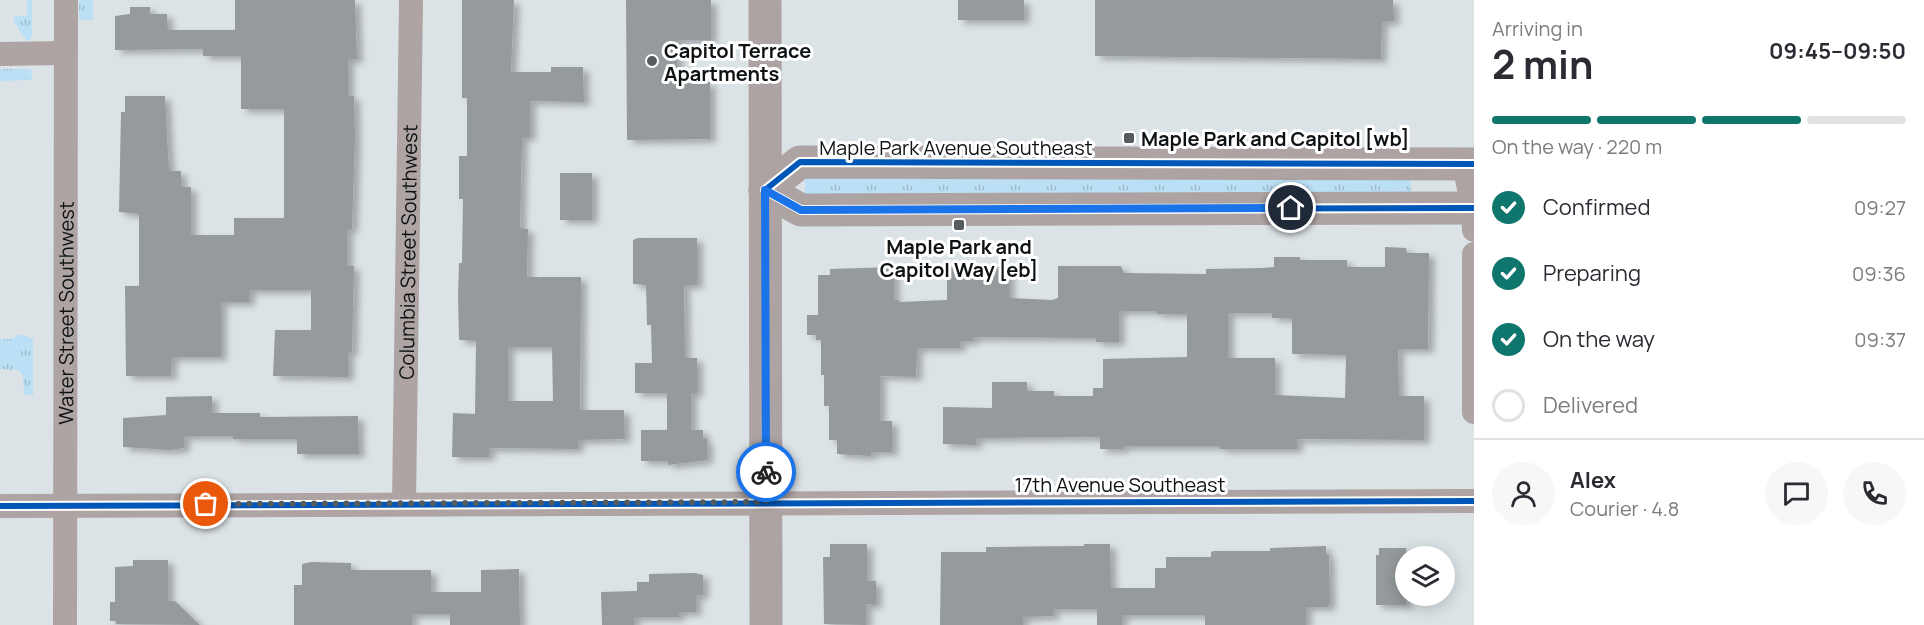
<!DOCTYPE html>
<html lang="en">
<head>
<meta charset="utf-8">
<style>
	:root { --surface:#fff; --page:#f7f7f7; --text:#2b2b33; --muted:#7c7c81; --line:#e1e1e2; --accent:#0f766e }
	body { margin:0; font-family:Manrope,sans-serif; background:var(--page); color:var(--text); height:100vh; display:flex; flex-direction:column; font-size:22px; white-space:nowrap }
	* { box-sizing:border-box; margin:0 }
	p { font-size:20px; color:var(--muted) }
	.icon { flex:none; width:33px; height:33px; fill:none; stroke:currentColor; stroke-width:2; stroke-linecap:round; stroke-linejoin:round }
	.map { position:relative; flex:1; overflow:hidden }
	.details { display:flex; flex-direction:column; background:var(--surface); width:450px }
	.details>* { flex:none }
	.buttons { position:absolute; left:1395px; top:546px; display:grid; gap:12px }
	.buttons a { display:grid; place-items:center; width:60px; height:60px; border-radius:50%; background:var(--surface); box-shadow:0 3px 15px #0003; font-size:30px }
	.pin { position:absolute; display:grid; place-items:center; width:51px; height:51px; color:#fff; margin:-26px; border:3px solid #fff; border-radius:50%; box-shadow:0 2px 6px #0007 }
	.courier { position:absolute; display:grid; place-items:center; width:60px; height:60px; margin:-30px; border:4px solid #1a73e8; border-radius:50%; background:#fff; color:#222; box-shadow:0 2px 8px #0007 }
	.headline em { font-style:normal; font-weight:700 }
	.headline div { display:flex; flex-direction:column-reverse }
	.headline { display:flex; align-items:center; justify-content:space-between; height:102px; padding:0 18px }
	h1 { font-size:39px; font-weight:700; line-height:45px }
	.bar { display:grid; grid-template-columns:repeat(4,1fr); gap:9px 6px; align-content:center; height:72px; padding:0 18px }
	.bar i { height:8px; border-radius:4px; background:var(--line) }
	.bar .selected { background:var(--accent) }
	.bar p { grid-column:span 4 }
	.line { display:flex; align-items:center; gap:15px; padding:0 18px; border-top:2px solid var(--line) }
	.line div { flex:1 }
	.round { display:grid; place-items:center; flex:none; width:63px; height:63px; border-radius:32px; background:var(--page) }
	ol { padding:0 18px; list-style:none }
	li { display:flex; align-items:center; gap:18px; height:66px }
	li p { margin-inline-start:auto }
	li .icon { padding:6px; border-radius:50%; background:var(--accent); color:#fff; stroke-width:4 }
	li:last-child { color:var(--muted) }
	li i { width:33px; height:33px; border:3px solid var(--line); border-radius:50% }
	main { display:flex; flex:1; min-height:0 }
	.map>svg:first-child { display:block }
	.grass { fill:url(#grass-tufts) }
	.building { fill:#959a9d; fill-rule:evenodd; filter:url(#shadow) }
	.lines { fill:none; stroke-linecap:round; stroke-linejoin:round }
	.street { stroke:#aea4a3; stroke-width:24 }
	.secondary { stroke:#aca3a2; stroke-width:33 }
	.cycleway-casing { stroke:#fff; stroke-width:10 }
	.cycleway { stroke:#0057b8; stroke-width:6 }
	.done { stroke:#565b5e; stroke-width:6; stroke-dasharray:0 10.8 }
	.route { stroke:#1a73e8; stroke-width:8 }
	.poi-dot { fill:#565b5e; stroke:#fff; stroke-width:2 }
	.labels { text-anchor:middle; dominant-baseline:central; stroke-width:6; stroke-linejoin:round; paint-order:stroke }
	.poi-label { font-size:20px; font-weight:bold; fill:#0e1214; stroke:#fff; text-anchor:start }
	.street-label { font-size:20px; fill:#0e1214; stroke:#fff }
</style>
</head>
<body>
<main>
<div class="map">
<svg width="1474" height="625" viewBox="0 0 1474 625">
	<defs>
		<pattern id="grass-tufts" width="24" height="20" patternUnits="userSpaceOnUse" patternTransform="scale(1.5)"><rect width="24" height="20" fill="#bbdff4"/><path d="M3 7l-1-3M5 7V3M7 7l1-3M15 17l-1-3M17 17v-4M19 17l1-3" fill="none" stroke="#a0bed0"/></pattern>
		<filter id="shadow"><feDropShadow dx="6" dy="4" stdDeviation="3" flood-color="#0004"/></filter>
	</defs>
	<rect width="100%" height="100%" fill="#dce3e7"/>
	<g class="grass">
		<path d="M 27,0 L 32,0 L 32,35 L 29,41 L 26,40 L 13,20 L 15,16 L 27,16 Z"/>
		<rect x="79" y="0" width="14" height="20"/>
		<path d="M 0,69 L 31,69 L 32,80 L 0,81 Z"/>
		<path d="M 1410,174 L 1412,198 L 805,201 L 805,178 Z"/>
		<path d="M 19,335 L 24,335 L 33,339 L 33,396 L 24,394 L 23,376 L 19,370 L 0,369 L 0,339 L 12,339 Z"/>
	</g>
	<g class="building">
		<path d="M 235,0 L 355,0 L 357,59 L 348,59 L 348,96 L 354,96 L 355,139 L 352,229 L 347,229 L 347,266 L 354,266 L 352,352 L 348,352 L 348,377 L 273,376 L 275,330 L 311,330 L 311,290 L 249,290 L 249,302 L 221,302 L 221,357 L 172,357 L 171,376 L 126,376 L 125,286 L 139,286 L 139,214 L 119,212 L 121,112 L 125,112 L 125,96 L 165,96 L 169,171 L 181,171 L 181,187 L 191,187 L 191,235 L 234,235 L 234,218 L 284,218 L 284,109 L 241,109 L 241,56 L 203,56 L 203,49 L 115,50 L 115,16 L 130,14 L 130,7 L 150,7 L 150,14 L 167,14 L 168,30 L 235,30 Z"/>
		<path d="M 462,0 L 514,0 L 511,72 L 551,72 L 551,67 L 583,67 L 584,102 L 530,101 L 530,137 L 522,137 L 520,228 L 528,229 L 527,277 L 581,277 L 580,410 L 624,410 L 625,439 L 578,440 L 578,449 L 489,448 L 489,457 L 452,457 L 453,413 L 475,414 L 476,341 L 459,340 L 458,296 L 459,263 L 462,263 L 463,199 L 459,199 L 459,156 L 467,156 L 467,98 L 462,98 ZM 508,347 L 552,347 L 553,401 L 508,401 Z"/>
		<path d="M 626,0 L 711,0 L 711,40 L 677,40 L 677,83 L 710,82 L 710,139 L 627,140 Z"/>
		<rect x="958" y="0" width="66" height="20"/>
		<path d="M 1095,0 L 1393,0 L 1394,21 L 1382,22 L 1381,59 L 1095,56 Z"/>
		<rect x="560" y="173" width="32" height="47"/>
		<path d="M 638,238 L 697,238 L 697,285 L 684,285 L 685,358 L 697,358 L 697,393 L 691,393 L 691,430 L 703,430 L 703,439 L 707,439 L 707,460 L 668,465 L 668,461 L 641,461 L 641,430 L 667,430 L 667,393 L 635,393 L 635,363 L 652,363 L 651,325 L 647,325 L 646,285 L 633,284 L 633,240 Z"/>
		<path d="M 1385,247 L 1406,248 L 1407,253 L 1429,253 L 1428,349 L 1398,349 L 1399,396 L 1424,396 L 1424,440 L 1297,439 L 1297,449 L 1220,449 L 1220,446 L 1123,446 L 1123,449 L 1100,449 L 1100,437 L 976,438 L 976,445 L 943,444 L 943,407 L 992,408 L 992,382 L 1027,382 L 1027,391 L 1054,391 L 1054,396 L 1093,396 L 1093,388 L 1103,388 L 1103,359 L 1187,357 L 1187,314 L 1157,314 L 1157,311 L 1119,311 L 1119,342 L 1096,342 L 1096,338 L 973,337 L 973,341 L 960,341 L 960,348 L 917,348 L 916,377 L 880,376 L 880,421 L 892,421 L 892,452 L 871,452 L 871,456 L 837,454 L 837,440 L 829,440 L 829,406 L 824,406 L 824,375 L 821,375 L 821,340 L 816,340 L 816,335 L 807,335 L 807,315 L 818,315 L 818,275 L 830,275 L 830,269 L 894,267 L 894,300 L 899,300 L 899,302 L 947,300 L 947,267 L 1009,267 L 1009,298 L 1052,300 L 1058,298 L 1058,266 L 1121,266 L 1124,273 L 1206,274 L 1206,269 L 1263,268 L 1274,267 L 1274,257 L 1300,257 L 1300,260 L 1347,260 L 1347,267 L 1385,267 ZM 1228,313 L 1272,313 L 1272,318 L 1292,318 L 1292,354 L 1346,355 L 1345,398 L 1275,395 L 1275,358 L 1228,358 Z"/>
		<path d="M 212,396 L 212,413 L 260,413 L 260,417 L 358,416 L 359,454 L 297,454 L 297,439 L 233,439 L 233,436 L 184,436 L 184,448 L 169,450 L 123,447 L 123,418 L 166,415 L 166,397 Z"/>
		<path d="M 830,544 L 867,544 L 867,581 L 876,581 L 876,605 L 866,604 L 866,625 L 824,624 L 823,557 L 830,557 Z"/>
		<path d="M 1084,544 L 1110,544 L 1111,588 L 1155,588 L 1155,568 L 1166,568 L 1166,557 L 1211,557 L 1211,552 L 1214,551 L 1270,551 L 1270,548 L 1326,546 L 1326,555 L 1329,555 L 1330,604 L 1327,607 L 1306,607 L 1306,625 L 1205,625 L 1205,615 L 1122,615 L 1122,625 L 1097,625 L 1097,609 L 1053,609 L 1053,616 L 1023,617 L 1023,625 L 940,625 L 941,552 L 986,552 L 986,547 L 1084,546 Z"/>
		<path d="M 1379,548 L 1406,548 L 1406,605 L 1376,605 L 1376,555 L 1379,555 Z"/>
		<path d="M 133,560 L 168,560 L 168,601 L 175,601 L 200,625 L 116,624 L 116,621 L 110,621 L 110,602 L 115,602 L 115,567 L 133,566 Z"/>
		<path d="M 311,562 L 351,563 L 351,570 L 431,570 L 431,592 L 481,592 L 481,570 L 519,569 L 520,625 L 450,625 L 450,614 L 412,614 L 412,625 L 294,625 L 294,585 L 302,585 L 302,564 Z"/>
		<path d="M 695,573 L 703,575 L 703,595 L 696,595 L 696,612 L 679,612 L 679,617 L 634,617 L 634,625 L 602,625 L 601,592 L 637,591 L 637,582 L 649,582 L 649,574 Z"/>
	</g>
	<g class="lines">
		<g class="street">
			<path d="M 0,54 L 65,53"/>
			<path d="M 1464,164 L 1473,208 L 1474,230"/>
			<path d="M 1474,254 L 1474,412"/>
			<path id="s1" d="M 404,504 L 411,0"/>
			<path d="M 0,506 L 1474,501"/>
			<path id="s2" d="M 65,625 L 66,0"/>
		</g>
		<g class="secondary">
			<path d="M 765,0 L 766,625"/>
			<path d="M 765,190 L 800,162 L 1474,164"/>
			<path d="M 765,190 L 801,210 L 1474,208"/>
		</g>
		<defs>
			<g id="cycleway">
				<path d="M 1474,164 L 800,162 L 765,190 L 801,210 L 1474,208"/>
				<path d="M 0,506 L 1474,501"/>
			</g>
		</defs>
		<use href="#cycleway" class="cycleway-casing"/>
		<use href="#cycleway" class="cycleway"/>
	</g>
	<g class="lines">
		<path class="done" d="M 206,504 L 766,502 L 766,472"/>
		<path class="route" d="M 766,472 L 765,190 L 801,210 L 1291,208"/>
	</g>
	<g class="poi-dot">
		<circle cx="652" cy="61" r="6"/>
		<rect x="1123" y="132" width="12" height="12" rx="3"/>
		<rect x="953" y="219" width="12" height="12" rx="3"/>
	</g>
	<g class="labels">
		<g class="poi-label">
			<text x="664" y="50">Capitol Terrace<tspan x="664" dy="23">Apartments</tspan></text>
			<text x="1141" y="138">Maple Park and Capitol [wb]</text>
			<text x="959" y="246" text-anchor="middle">Maple Park and<tspan x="959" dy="23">Capitol Way [eb]</tspan></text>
		</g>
		<g class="street-label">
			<text x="956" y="147">Maple Park Avenue Southeast</text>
			<text stroke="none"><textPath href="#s1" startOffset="252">Columbia Street Southwest</textPath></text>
			<text stroke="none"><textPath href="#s2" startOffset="312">Water Street Southwest</textPath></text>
			<text x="1120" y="484">17th Avenue Southeast</text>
		</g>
	</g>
</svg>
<div class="buttons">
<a><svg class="icon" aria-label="layers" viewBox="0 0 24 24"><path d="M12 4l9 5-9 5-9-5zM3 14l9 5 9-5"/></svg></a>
</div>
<div class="pin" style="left:206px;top:504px;background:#ea580c"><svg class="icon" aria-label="bag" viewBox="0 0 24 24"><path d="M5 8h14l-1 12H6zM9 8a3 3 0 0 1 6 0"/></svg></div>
<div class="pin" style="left:1291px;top:208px;background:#1f2937"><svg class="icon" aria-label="home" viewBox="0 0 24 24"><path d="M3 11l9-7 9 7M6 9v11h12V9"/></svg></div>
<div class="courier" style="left:766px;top:472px"><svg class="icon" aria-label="bike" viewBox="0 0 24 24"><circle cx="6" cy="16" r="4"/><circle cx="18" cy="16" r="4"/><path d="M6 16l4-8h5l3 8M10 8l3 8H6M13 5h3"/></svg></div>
</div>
<section class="details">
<div class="headline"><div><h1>2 min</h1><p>Arriving in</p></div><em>09:45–09:50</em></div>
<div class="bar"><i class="selected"></i><i class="selected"></i><i class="selected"></i><i></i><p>On the way · 220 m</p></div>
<ol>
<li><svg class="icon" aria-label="check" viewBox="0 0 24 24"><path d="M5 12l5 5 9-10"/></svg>Confirmed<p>09:27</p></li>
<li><svg class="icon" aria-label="check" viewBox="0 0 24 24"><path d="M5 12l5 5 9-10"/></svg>Preparing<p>09:36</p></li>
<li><svg class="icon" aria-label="check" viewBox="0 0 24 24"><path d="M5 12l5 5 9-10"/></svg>On the way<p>09:37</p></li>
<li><i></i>Delivered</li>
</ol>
<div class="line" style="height:108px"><a class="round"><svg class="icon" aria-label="person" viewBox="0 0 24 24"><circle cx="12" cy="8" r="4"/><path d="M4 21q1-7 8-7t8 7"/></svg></a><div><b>Alex</b><p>Courier · 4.8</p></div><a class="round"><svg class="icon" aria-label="chat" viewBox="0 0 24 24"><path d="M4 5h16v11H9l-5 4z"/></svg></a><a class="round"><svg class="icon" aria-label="phone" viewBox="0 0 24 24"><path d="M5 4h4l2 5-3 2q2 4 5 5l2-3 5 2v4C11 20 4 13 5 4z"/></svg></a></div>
</section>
</main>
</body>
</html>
